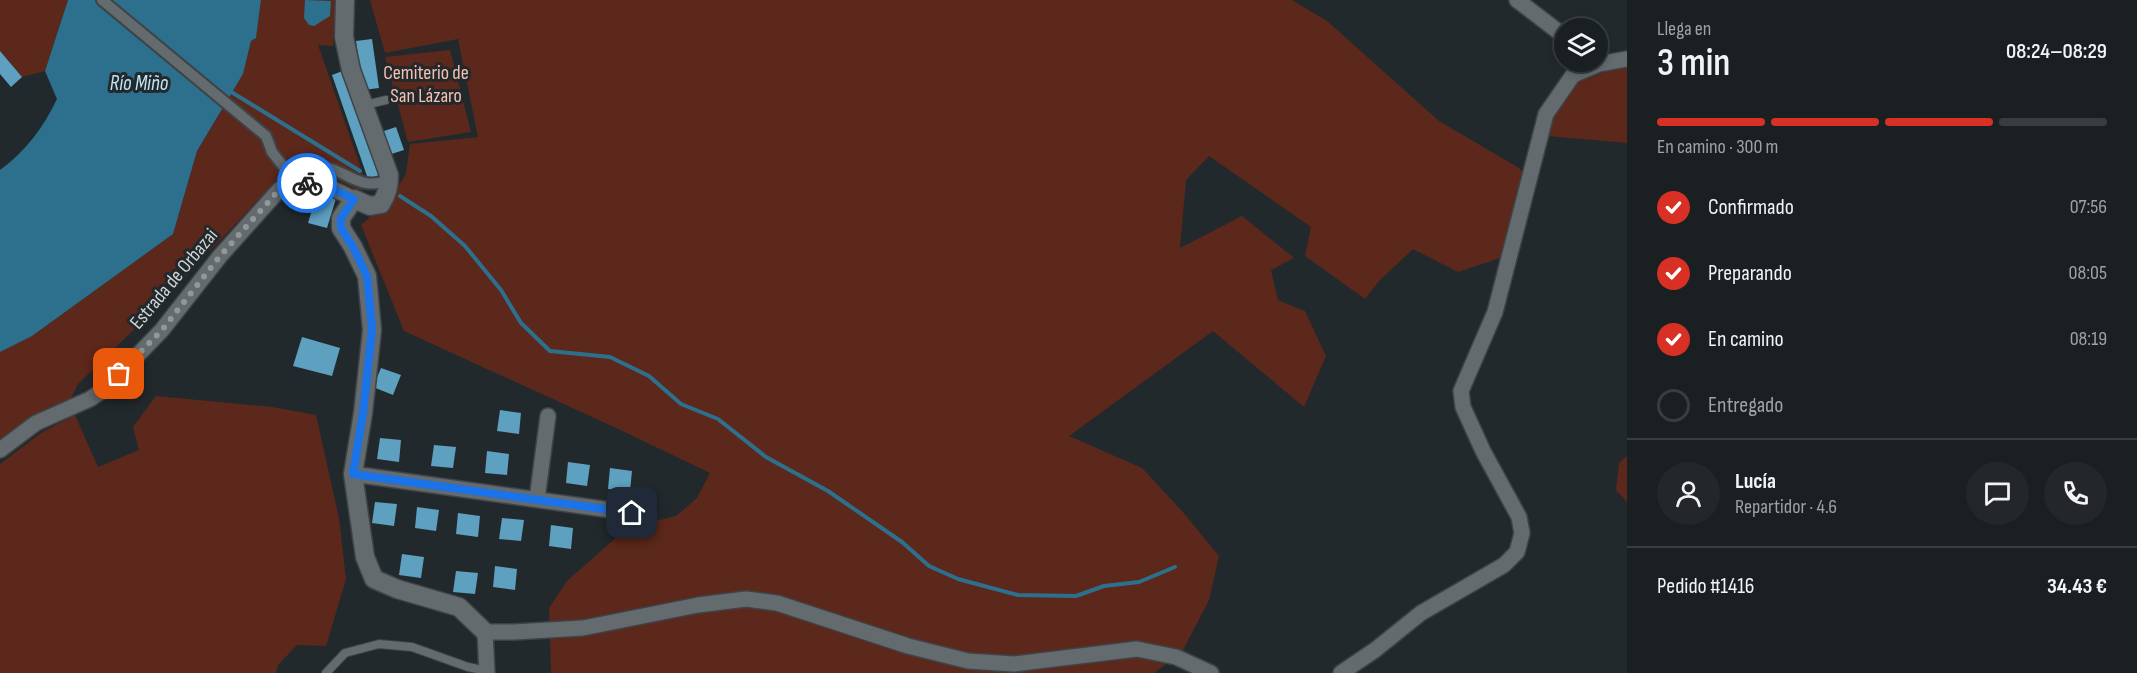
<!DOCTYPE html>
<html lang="es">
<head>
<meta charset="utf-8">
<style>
	:root { --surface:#1a1f21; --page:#23272a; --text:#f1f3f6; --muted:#9fa2a5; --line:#383d3f; --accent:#d93025 }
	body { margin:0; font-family:"Sofia Sans Condensed",sans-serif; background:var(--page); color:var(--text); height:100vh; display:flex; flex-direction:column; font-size:22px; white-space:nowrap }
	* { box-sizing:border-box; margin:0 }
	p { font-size:20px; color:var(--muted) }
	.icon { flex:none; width:33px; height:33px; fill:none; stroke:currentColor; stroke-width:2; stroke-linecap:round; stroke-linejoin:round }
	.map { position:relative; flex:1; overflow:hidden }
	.side { display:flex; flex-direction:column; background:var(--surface); width:510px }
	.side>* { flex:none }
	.buttons { position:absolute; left:1554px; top:18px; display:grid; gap:12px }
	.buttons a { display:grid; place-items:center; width:54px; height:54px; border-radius:50%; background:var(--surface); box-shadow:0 3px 9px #0003,0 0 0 2px var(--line); font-size:30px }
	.pin { position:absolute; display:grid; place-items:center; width:51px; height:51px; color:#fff; margin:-26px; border-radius:12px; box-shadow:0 3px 9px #0006 }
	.courier { position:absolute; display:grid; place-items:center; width:60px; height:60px; margin:-30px; border:4px solid #1a73e8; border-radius:50%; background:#fff; color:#222; box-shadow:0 2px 8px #0007 }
	.overview em { font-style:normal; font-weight:600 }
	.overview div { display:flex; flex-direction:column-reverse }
	.overview { display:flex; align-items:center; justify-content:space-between; height:102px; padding:0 30px }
	h1 { font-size:39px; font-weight:600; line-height:45px }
	.bar { display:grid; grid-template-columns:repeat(4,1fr); gap:9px 6px; align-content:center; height:72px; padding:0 30px }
	.bar i { height:8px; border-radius:4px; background:var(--line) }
	.bar .active { background:var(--accent) }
	.bar p { grid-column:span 4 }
	.line { display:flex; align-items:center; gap:15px; padding:0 30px; border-top:2px solid var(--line) }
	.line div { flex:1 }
	.round { display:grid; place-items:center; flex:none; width:63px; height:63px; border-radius:32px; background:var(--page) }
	ol { padding:0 30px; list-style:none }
	li { display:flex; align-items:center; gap:18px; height:66px }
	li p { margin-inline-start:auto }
	li .icon { padding:6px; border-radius:50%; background:var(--accent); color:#fff; stroke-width:4 }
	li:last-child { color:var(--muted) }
	li i { width:33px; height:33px; border:3px solid var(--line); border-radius:50% }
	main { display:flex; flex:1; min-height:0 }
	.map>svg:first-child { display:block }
	.green { fill:#5c281b }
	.water { fill:#2c708d }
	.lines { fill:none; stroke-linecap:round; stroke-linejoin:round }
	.stream { stroke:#2c708d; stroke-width:4 }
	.building { fill:#5ea0bf }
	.service-casing { stroke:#3e4347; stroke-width:10 }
	.pedestrian-casing { stroke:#3e4347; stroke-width:14 }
	.minor-casing { stroke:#3e4347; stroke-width:18 }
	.tertiary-casing { stroke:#3e4347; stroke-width:21 }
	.service { stroke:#636b6f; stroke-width:8 }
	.pedestrian { stroke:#636b6f; stroke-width:10 }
	.minor { stroke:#636b6f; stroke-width:15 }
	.tertiary { stroke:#636b6f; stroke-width:18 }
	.done { stroke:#92989a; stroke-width:6; stroke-dasharray:0 10.8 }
	.route { stroke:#1a73e8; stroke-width:8 }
	.labels { text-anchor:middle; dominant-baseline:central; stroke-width:6; stroke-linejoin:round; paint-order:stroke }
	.park-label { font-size:20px; fill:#f7c0b1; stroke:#22292c }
	.street-label { font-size:20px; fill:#cfd3d5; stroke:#22292c }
	.water-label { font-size:21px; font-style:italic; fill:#c0e3f5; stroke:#22292c }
</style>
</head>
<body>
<main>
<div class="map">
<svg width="1627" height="673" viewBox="0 0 1627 673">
	<rect width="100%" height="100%" fill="#22292c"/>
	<g class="green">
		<path d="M 0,0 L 68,0 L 45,71 L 22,77 L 0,51 Z"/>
		<path d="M 261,0 L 335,0 L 333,46 L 318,45 L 365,180 L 361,192 C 317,169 302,164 262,196 L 155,309 L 78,384 L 69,402 L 51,406 L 0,444 L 0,352 L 32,336 L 173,234 L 197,151 L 243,74 L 251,41 L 256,38 Z"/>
		<path d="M 370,0 L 1292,0 L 1327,21 L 1439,121 L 1519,168 L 1533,185 L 1506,256 L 1458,272 L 1413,249 L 1379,281 L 1365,299 L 1305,256 L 1311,227 L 1209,156 L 1186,180 L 1180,248 L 1242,216 L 1294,258 L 1271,270 L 1278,300 L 1305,311 L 1326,356 L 1304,407 L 1213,331 L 1069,436 L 1142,468 L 1182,511 L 1219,556 L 1209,600 L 1182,652 L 1154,673 L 551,673 L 549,608 L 567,581 L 627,528 L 676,516 L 697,498 L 710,473 L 614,427 L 404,331 L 361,225 L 391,200 L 406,173 L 410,144 L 478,137 L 458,39 L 385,53 Z"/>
		<path d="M 450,50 L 471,132 L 408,142 L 385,57 Z"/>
		<path d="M 1627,65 L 1627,143 L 1548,136 L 1550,117 L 1572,78 Z"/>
		<path d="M 156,396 L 272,407 L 316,415 L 339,518 L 346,579 L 326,646 L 297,645 L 278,665 L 276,673 L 0,673 L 0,464 L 41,433 L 75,415 L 98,467 L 139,450 L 133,427 Z"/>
		<path d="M 1627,456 L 1627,502 L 1616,490 L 1619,463 Z"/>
	</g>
	<g class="water">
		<path d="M 68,0 L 261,0 L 256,38 L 251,41 L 243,74 L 197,151 L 173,234 L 32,336 L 0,352 L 0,170 C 26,151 43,128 57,99 L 45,71 Z"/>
		<path d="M 305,0 L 331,1 L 330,16 L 314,26 L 309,25 L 304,18 Z"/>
	</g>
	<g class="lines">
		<g class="stream">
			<path d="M 228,90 L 360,171"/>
			<path d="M 400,196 L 431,216 L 465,246 L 501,290 L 521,323 L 550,351 L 610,357 L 649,376 L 681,404 L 718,419 L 766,457 L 828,491 L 902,542 L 929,566 L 958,579 L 1018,595 L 1076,596 L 1104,586 L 1139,582 L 1175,567"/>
		</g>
	</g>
	<g class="building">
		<path d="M 372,39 L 379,88 L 363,90 L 356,41 Z"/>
		<path d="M 0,51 L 22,77 L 11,87 L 0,74 Z"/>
		<path d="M 345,70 L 382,174 L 368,179 L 332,75 Z"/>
		<path d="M 396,127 L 404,150 L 385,156 L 378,133 Z"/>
		<path d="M 318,190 L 337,195 L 327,228 L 308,223 Z"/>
		<path d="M 302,337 L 340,348 L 332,376 L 293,366 Z"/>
		<path d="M 381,368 L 401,375 L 393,395 L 373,387 Z"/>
		<path d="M 500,410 L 521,413 L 519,434 L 497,431 Z"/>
		<path d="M 380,438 L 401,440 L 399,462 L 377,459 Z"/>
		<path d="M 434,445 L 456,447 L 453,468 L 431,466 Z"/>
		<path d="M 487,451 L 509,454 L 507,475 L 485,473 Z"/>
		<path d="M 568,462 L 590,465 L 587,486 L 566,483 Z"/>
		<path d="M 610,468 L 632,471 L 630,491 L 608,489 Z"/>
		<path d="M 375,502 L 397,504 L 394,526 L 372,523 Z"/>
		<path d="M 417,507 L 439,510 L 436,531 L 415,528 Z"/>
		<path d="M 458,513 L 480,516 L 478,537 L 456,534 Z"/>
		<path d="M 502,518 L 524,520 L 521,541 L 499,539 Z"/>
		<path d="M 551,525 L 573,528 L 571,549 L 549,546 Z"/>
		<path d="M 402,554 L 424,557 L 421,578 L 399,575 Z"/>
		<path d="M 495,566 L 517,569 L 515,590 L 493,587 Z"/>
		<path d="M 456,571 L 478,573 L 475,594 L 453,592 Z"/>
	</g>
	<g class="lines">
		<defs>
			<g id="service">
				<path d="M 365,105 L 386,100"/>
				<path d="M 326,673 L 345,653 L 379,644 L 412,647 L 468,667 L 487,671"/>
			</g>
			<path id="pedestrian" d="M 102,0 L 266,136 L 272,152 L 287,171 C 298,169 313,164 325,167 C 350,173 360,191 389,180"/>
			<g id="minor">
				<path d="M 1517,0 L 1564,36"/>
				<path d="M 0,450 L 36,423 L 90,399 L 105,389 L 162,330 L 220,256 L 279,190 L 293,184 L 323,184 L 354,199"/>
				<path d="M 353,474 L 632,513"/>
				<path d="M 537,499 L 548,416"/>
				<path d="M 487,673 L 485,632 L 514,632 L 583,628 L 698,605 L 746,599 L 777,603 L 908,646 L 968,661 L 1014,664 L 1137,649 L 1176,657 L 1211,673"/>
				<path d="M 1341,673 L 1375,650 L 1421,613 L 1504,565 L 1517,552 L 1522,533 L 1519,517 L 1483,451 L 1463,407 L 1461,391 L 1495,312 L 1546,114 L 1573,75 L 1599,64 L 1627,59"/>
			</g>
			<path id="tertiary" d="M 345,0 L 344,37 L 351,70 L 389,175 C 389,187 387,194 381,204 L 370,206 L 354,199 L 341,218 L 341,228 L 353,247 L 367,276 L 372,330 L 363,413 L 353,474 L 365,557 L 374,579 L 397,589 L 459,607 L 485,632"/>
		</defs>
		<use href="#service" class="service-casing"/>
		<use href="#pedestrian" class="pedestrian-casing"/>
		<use href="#minor" class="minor-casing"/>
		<use href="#tertiary" class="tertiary-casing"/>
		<use href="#service" class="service"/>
		<use href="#pedestrian" class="pedestrian"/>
		<use href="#minor" class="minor"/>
		<use href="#tertiary" class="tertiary"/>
	</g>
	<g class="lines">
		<path class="done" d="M 119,374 L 162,330 L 220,256 L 279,190 L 293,184 L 307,183"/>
		<path class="route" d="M 307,183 L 323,184 L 354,199 L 341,218 L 341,228 L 353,247 L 367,276 L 372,330 L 363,413 L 353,474 L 632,513"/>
	</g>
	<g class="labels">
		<g class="park-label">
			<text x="426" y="73">Cemiterio de<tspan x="426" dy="23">San Lázaro</tspan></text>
		</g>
		<g class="street-label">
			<text transform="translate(174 279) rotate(-50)">Estrada de Orbazai</text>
		</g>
		<g class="water-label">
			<text x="139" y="83">Río Miño</text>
		</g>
	</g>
</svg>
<div class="buttons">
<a><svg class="icon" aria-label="layers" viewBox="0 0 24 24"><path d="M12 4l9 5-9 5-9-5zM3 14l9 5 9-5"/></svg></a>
</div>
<div class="pin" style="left:119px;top:374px;background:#ea580c"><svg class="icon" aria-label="bag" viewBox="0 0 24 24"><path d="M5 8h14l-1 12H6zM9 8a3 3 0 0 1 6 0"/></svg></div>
<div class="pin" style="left:632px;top:513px;background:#1f2937"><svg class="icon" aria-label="home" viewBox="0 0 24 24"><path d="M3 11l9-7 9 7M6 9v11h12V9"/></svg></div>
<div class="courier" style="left:307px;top:183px"><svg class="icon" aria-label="bike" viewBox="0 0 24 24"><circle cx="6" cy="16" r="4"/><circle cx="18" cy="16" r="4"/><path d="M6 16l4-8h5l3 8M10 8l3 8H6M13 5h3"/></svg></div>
</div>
<section class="side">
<div class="overview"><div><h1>3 min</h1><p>Llega en</p></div><em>08:24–08:29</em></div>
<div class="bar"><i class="active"></i><i class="active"></i><i class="active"></i><i></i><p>En camino · 300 m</p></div>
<ol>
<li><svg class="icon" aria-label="check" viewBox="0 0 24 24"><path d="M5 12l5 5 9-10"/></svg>Confirmado<p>07:56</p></li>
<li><svg class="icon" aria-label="check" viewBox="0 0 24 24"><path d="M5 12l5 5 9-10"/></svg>Preparando<p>08:05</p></li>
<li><svg class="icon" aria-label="check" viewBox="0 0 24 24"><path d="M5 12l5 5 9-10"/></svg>En camino<p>08:19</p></li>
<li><i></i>Entregado</li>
</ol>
<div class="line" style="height:108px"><a class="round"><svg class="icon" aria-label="person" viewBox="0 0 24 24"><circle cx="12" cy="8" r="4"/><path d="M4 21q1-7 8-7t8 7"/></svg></a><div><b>Lucía</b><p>Repartidor · 4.6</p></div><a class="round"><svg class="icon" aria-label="chat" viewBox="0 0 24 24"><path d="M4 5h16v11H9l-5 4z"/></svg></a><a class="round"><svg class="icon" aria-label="phone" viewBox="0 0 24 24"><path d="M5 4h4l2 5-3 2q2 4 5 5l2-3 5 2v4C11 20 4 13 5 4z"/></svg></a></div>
<div class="line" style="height:78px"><div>Pedido #1416</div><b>34.43 €</b></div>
</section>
</main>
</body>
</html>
